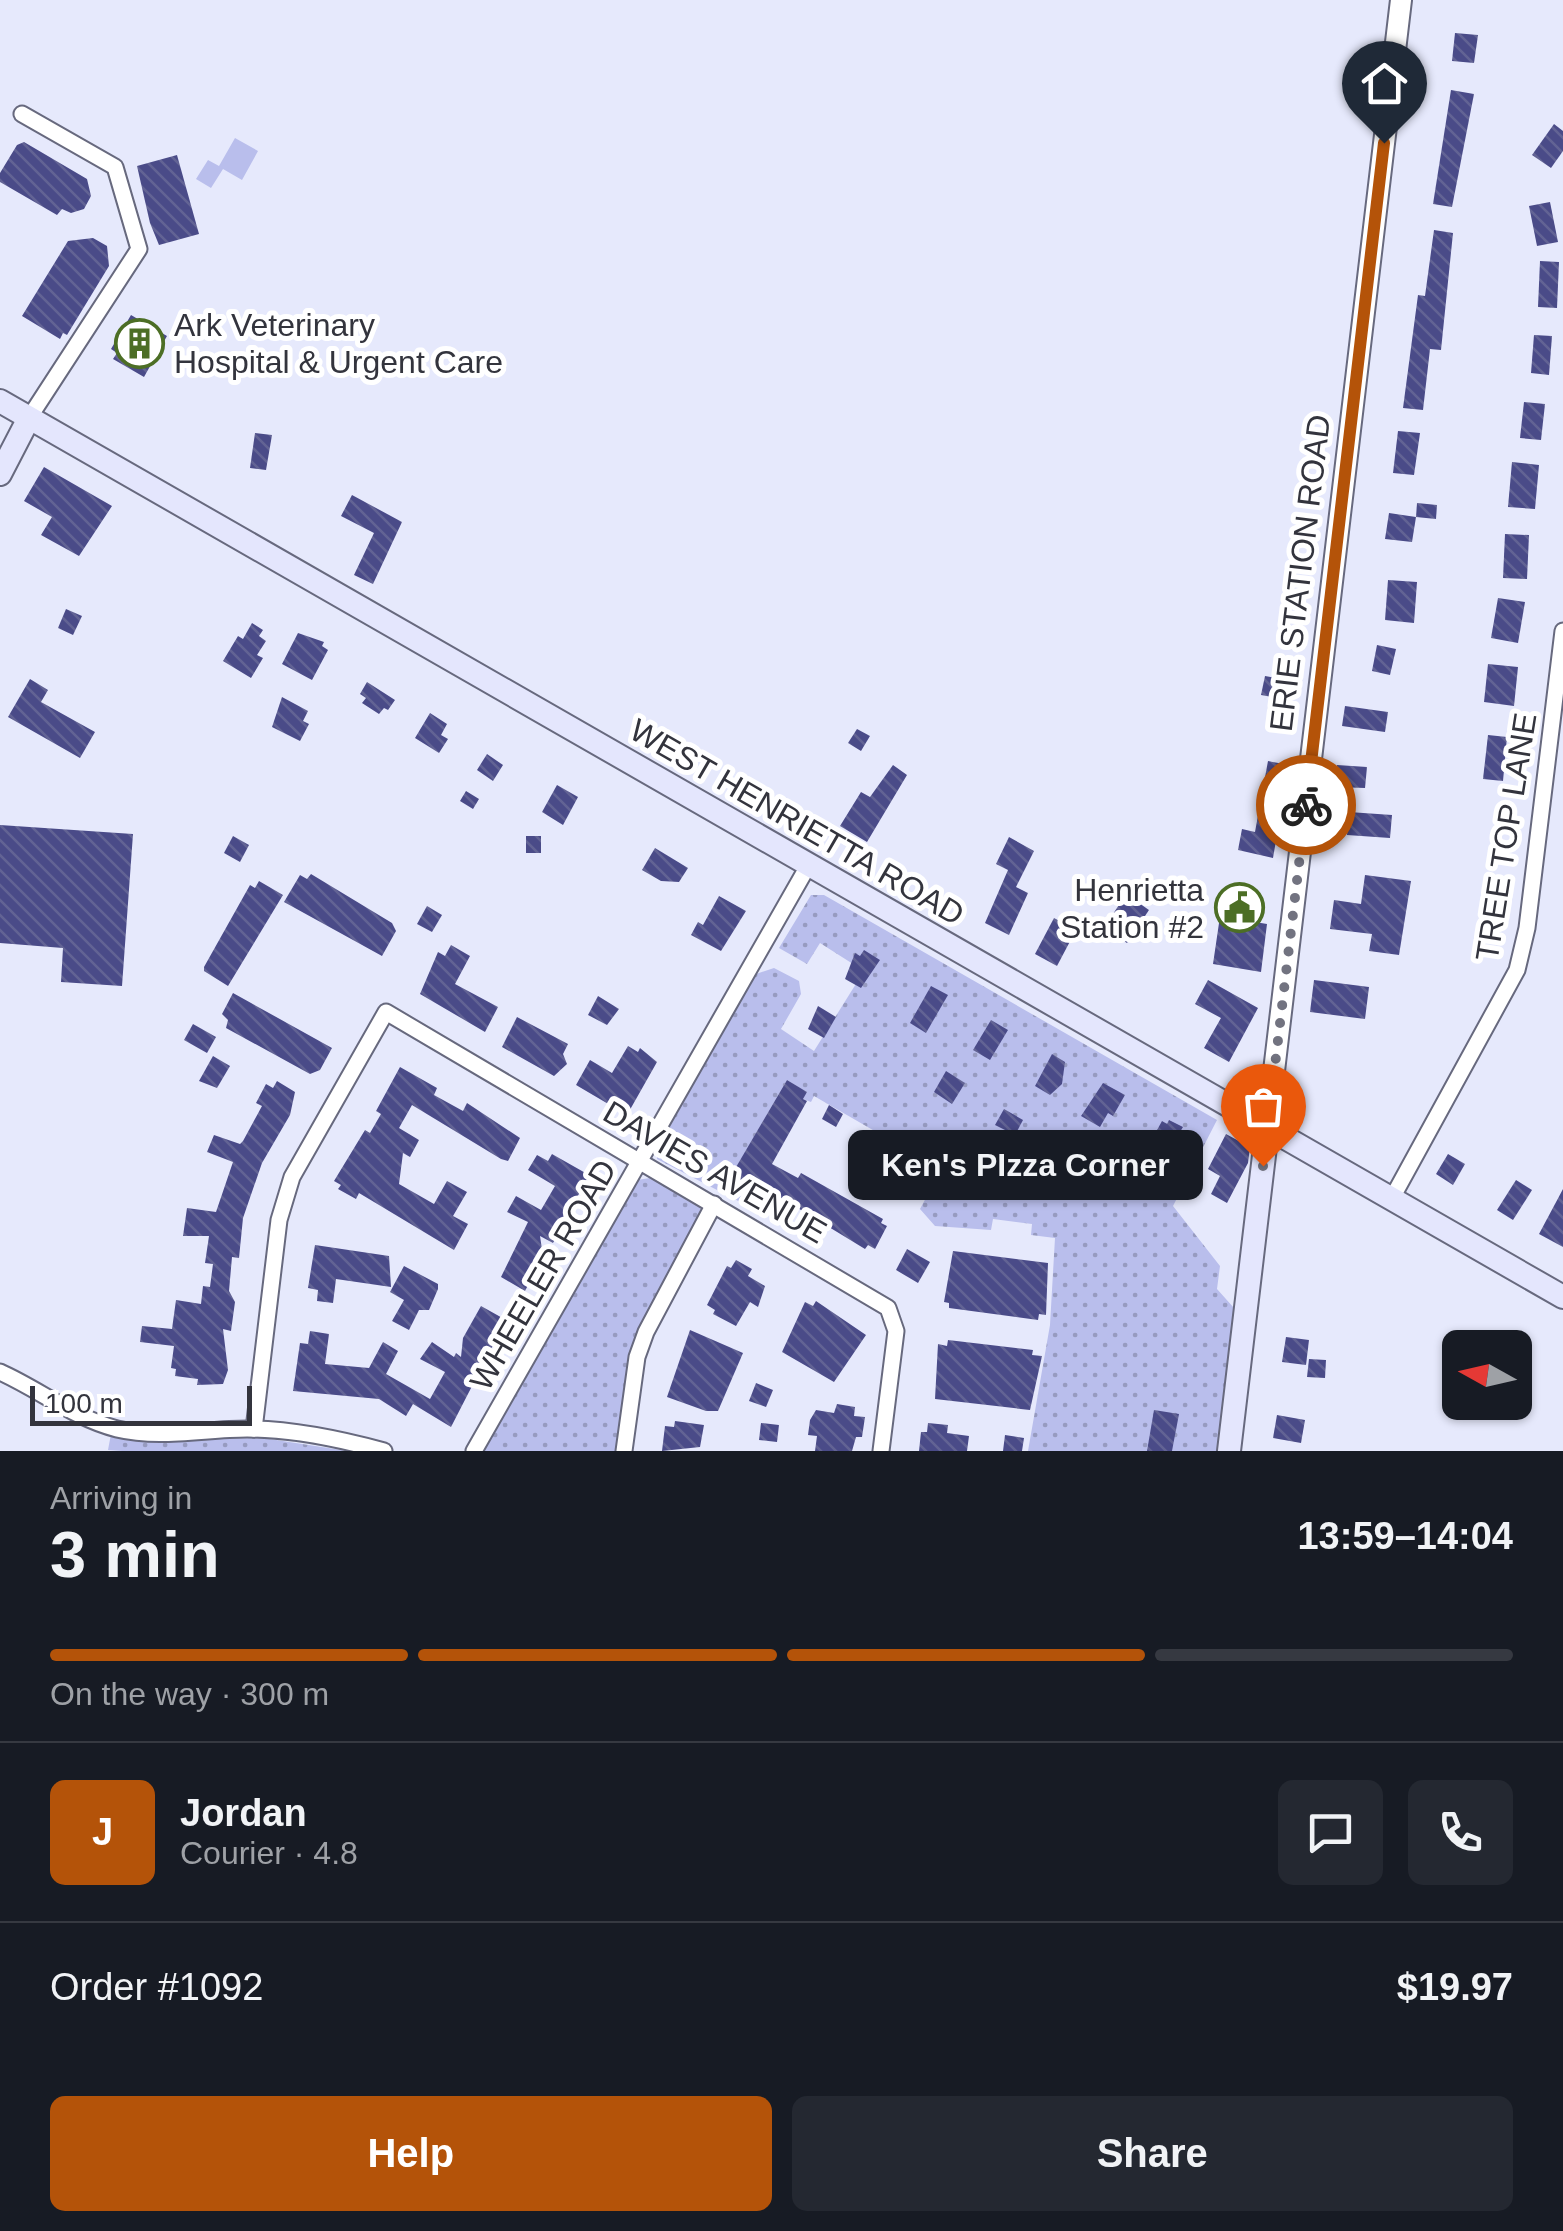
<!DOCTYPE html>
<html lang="en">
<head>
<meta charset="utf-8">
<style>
	:root { --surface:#171b24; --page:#242831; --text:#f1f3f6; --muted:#9ea1a6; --line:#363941; --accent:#b45309 }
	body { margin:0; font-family:Arial,sans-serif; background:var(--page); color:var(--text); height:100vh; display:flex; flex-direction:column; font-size:38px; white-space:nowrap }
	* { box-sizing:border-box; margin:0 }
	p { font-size:32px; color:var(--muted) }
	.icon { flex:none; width:55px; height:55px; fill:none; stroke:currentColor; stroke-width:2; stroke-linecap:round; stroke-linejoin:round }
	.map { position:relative; height:1451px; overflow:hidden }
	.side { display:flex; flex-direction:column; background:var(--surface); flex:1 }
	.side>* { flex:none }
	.needle { width:65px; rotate:278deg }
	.controls { position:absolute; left:1442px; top:1330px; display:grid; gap:20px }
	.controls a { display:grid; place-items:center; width:90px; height:90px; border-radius:15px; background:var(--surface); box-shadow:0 2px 8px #0004; font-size:50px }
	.scale { position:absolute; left:30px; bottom:25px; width:222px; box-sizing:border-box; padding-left:10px; border:5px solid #33343d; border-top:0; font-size:28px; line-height:35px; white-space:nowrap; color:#33343d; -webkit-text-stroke:8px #fff; paint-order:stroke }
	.pin { position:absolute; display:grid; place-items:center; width:85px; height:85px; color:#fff; margin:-102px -42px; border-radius:50% 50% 50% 0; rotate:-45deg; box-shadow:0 0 10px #0007 }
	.pin .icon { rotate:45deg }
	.courier { position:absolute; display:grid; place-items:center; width:100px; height:100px; margin:-50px; border:8px solid #b45309; border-radius:50%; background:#fff; color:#222; box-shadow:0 2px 12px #0007 }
	.bubble { position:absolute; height:70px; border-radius:15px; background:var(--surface); box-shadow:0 2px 8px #0004; font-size:32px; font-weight:600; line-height:70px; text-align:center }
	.summary em { font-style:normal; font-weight:600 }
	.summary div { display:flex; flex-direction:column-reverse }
	.summary { display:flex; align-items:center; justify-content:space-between; height:170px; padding:0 50px }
	h1 { font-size:65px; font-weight:600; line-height:75px }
	.bar { display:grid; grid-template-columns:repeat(4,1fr); gap:15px 10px; align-content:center; height:120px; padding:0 50px }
	.bar i { height:12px; border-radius:8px; background:var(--line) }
	.bar .current { background:var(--accent) }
	.bar p { grid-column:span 4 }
	.line { display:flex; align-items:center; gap:25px; padding:0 50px; border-top:2px solid var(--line) }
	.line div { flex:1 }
	.round { display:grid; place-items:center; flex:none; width:105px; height:105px; border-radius:15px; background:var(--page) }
	.action { display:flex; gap:20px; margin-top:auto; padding:20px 50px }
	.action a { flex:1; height:115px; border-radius:15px; background:var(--accent); color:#fff; font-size:40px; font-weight:600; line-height:115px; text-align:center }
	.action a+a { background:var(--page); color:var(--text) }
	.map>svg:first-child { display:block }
	.grass { fill:url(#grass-dots) }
	.park { fill:#b9beec }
	.building { fill:url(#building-back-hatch) }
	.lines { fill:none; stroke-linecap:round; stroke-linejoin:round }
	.minor-casing { stroke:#67697e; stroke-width:19 }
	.tertiary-casing { stroke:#67697e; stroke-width:24 }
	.secondary-casing { stroke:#67697e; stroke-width:26 }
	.minor { stroke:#fff; stroke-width:15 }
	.tertiary { stroke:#fff; stroke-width:20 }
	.secondary { stroke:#e4e6fd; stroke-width:22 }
	.done { stroke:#727380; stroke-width:10; stroke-dasharray:0 18 }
	.route { stroke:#b45309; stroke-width:12 }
	.labels { text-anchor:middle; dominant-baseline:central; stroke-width:10; stroke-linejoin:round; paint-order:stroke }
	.poi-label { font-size:32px; fill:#33343d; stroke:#fff; text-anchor:start }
	.street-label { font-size:32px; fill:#33343d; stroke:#fff }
</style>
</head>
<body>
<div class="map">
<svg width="1563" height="1451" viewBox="0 0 1563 1451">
	<defs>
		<pattern id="grass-dots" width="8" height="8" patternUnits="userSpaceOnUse" patternTransform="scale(2.5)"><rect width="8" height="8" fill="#b9beec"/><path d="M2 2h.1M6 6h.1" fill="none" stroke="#979bc0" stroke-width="1.8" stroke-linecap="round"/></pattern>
		<pattern id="building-back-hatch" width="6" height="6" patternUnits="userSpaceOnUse" patternTransform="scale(2.5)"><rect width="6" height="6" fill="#4a4b88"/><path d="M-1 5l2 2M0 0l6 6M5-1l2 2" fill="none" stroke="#626394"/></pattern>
	</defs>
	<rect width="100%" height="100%" fill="#e6e9fc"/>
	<g class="grass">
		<path d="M 811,895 L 824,895 L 1217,1120 L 1173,1206 L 1220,1266 L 1217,1289 L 1234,1308 L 1217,1451 L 1028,1451 L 1050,1325 L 1055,1238 L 1031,1235 L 1032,1224 L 993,1219 L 991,1230 L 935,1226 L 920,1209 L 935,1181 L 917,1171 L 923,1159 L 814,1096 L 811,1102 L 803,1099 L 806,1092 L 787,1080 L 733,1173 L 758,1188 L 761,1182 L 748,1206 L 657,1159 L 657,1148 L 756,974 L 774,968 L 799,981 L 801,994 L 781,1029 L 814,1051 L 864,971 L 820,943 L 807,964 L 779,948 Z"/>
		<path d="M 650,1178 L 700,1206 L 702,1219 L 634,1338 L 616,1451 L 484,1451 L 637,1180 Z"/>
		<path d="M 111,1434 L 136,1440 L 263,1438 L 348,1451 L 122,1451 L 108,1450 Z"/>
	</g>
	<path class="park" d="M 235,138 L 258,151 L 242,180 L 223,169 L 211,188 L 196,179 L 208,160 L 219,166 Z"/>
	<g class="building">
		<path d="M 1455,33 L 1478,35 L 1474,63 L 1452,61 Z"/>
		<path d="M 1451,90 L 1474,94 L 1452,207 L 1433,204 Z"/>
		<path d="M 1554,124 L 1563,131 L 1563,151 L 1551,168 L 1532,155 Z"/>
		<path d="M 24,142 L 87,179 L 91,196 L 84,209 L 71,213 L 62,209 L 57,215 L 0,182 L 0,173 L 17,145 Z"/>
		<path d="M 177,155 L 199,234 L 159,245 L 150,223 L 137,166 Z"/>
		<path d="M 1550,202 L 1558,242 L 1537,246 L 1529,206 Z"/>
		<path d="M 1434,230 L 1453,233 L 1441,350 L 1430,349 L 1423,410 L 1403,408 L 1418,295 L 1425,296 Z"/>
		<path d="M 93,238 L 107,246 L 109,266 L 67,335 L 63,333 L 60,339 L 22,316 L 68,241 Z"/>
		<path d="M 1540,261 L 1559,262 L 1557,308 L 1538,307 Z"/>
		<path d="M 131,315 L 167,336 L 144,377 L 113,359 L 117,353 L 111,349 Z"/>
		<path d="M 1534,335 L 1552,336 L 1549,375 L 1531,373 Z"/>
		<path d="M 1524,402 L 1545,404 L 1541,440 L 1520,438 Z"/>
		<path d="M 1398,431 L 1420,433 L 1414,475 L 1393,473 Z"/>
		<path d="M 255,433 L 272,435 L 266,470 L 250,468 Z"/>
		<path d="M 1512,462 L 1539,465 L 1535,509 L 1508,507 Z"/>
		<path d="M 44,467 L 112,506 L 79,556 L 41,535 L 52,517 L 24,501 Z"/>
		<path d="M 352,495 L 402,522 L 373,584 L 354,575 L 374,533 L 341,516 Z"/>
		<path d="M 1417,503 L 1437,505 L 1436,519 L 1416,517 Z"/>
		<path d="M 1389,513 L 1416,517 L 1412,542 L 1385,539 Z"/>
		<path d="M 1505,534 L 1529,535 L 1527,579 L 1503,578 Z"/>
		<path d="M 1388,580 L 1417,582 L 1414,623 L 1385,620 Z"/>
		<path d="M 1498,598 L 1525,602 L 1518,643 L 1491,638 Z"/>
		<path d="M 66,609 L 82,616 L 73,635 L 58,628 Z"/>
		<path d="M 252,623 L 263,630 L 259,636 L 266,641 L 257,655 L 263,658 L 251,678 L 223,661 L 238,636 L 243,639 Z"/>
		<path d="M 298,633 L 324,642 L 322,646 L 328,650 L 312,680 L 282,664 Z"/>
		<path d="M 1377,645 L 1396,649 L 1390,675 L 1372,671 Z"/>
		<path d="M 1488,664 L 1518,667 L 1514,706 L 1484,702 Z"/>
		<path d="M 1265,676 L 1286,680 L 1282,699 L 1261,695 Z"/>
		<path d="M 30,679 L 48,690 L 41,702 L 95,732 L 80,758 L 8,717 Z"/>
		<path d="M 367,682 L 395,700 L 388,710 L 384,708 L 379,714 L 362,703 L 366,698 L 360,694 Z"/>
		<path d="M 282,697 L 308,711 L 303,721 L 309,724 L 300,741 L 272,727 Z"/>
		<path d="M 1345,706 L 1388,712 L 1385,732 L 1342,726 Z"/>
		<path d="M 430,713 L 447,724 L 441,735 L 448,739 L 439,753 L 415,738 Z"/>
		<path d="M 857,729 L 870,736 L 861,751 L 848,743 Z"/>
		<path d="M 1488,735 L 1507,737 L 1503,781 L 1483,779 Z"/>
		<path d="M 487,754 L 503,765 L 493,781 L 477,770 Z"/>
		<path d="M 1268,761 L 1289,765 L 1273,858 L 1238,850 L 1242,829 L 1255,832 Z"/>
		<path d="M 893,765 L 907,775 L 867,842 L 840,826 L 861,792 L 870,797 Z"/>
		<path d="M 1337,765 L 1367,767 L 1365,788 L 1336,787 Z"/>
		<path d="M 557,785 L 578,797 L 563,825 L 542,812 Z"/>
		<path d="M 466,791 L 479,799 L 473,809 L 460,801 Z"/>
		<path d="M 1349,812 L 1392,815 L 1390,838 L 1347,835 Z"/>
		<path d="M 0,825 L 133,834 L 122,986 L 61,982 L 63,948 L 0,943 Z"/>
		<path d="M 233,836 L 249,845 L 240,862 L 224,853 Z"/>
		<rect x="526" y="836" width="15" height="17"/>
		<path d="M 1009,837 L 1034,851 L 1016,887 L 1028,893 L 1009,935 L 985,923 L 1008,870 L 996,864 Z"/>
		<path d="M 655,848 L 688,868 L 679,882 L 661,881 L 642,870 Z"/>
		<path d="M 311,874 L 392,923 L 396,931 L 382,956 L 284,902 L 300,875 L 307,879 Z"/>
		<path d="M 1365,875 L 1411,881 L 1399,955 L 1369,951 L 1372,934 L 1330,929 L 1334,900 L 1361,904 Z"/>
		<path d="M 259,881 L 283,895 L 228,986 L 204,971 L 204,967 L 250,885 L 255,888 Z"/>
		<path d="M 1224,889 L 1259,894 L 1255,922 L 1267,924 L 1261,972 L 1213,964 Z"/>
		<path d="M 1126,894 L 1149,910 L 1127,943 L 1104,928 Z"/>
		<path d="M 719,896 L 746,911 L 721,951 L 691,935 L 698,922 L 703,925 Z"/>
		<path d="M 427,906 L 442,915 L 432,932 L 417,924 Z"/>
		<path d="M 1054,918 L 1076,930 L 1057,966 L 1035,954 Z"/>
		<path d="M 451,945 L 470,956 L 455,984 L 498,1007 L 485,1032 L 420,994 L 438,952 L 445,956 Z"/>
		<path d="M 864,950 L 880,960 L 861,988 L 845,979 L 855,953 L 860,956 Z"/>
		<path d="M 1208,980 L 1258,1008 L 1229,1062 L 1204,1048 L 1221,1018 L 1195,1004 Z"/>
		<path d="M 1314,980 L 1369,987 L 1365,1019 L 1310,1012 Z"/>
		<path d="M 931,986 L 948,995 L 926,1033 L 910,1023 Z"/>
		<path d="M 233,993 L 332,1048 L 320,1070 L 310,1074 L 226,1028 L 228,1020 L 222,1014 Z"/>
		<path d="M 598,996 L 619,1009 L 607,1025 L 588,1015 Z"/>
		<path d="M 818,1006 L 836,1017 L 824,1038 L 808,1029 Z"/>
		<path d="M 517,1017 L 568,1044 L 563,1054 L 567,1064 L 554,1076 L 502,1047 Z"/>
		<path d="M 991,1020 L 1008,1030 L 990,1060 L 973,1050 Z"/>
		<path d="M 193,1024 L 216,1037 L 207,1053 L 184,1040 Z"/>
		<path d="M 628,1046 L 638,1052 L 640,1048 L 657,1062 L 627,1115 L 576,1085 L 590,1060 L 612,1073 Z"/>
		<path d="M 1052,1054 L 1065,1062 L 1062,1084 L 1050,1095 L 1035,1086 Z"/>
		<path d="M 213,1056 L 230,1066 L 217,1088 L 199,1081 Z"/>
		<path d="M 400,1067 L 437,1088 L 434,1095 L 463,1111 L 467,1103 L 520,1138 L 508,1161 L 501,1159 L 412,1105 L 399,1128 L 419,1140 L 410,1157 L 403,1153 L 399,1184 L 434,1204 L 447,1181 L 467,1192 L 453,1216 L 468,1224 L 454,1250 L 359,1193 L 356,1199 L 338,1189 L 341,1185 L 334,1181 L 365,1130 L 370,1133 L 381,1114 L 376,1111 Z"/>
		<path d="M 946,1071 L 965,1083 L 952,1104 L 934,1092 Z"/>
		<path d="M 787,1080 L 807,1092 L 803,1099 L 807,1101 L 772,1164 L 798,1178 L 801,1173 L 883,1219 L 881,1223 L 887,1226 L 875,1249 L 868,1245 L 865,1249 L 760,1185 L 745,1184 L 732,1174 Z"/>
		<path d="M 277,1081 L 295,1092 L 290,1115 L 262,1163 L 243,1218 L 239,1258 L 232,1257 L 229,1291 L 235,1302 L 231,1331 L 223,1329 L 228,1370 L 223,1384 L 197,1385 L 198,1379 L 175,1376 L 176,1369 L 171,1368 L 174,1346 L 140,1342 L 142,1326 L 172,1329 L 176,1300 L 201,1304 L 203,1286 L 210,1287 L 213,1264 L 205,1263 L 209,1236 L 183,1236 L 187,1208 L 216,1212 L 233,1162 L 207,1152 L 214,1135 L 240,1144 L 243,1141 L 262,1106 L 256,1103 L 266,1084 L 273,1088 Z"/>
		<path d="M 1103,1083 L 1125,1095 L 1113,1116 L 1108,1113 L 1100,1127 L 1081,1116 Z"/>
		<path d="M 829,1105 L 843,1114 L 836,1127 L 822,1119 Z"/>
		<path d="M 1004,1109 L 1023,1120 L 1015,1135 L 995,1125 Z"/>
		<path d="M 1169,1120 L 1183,1127 L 1180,1132 L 1185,1135 L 1169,1165 L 1145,1152 L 1162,1121 L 1167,1124 Z"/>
		<path d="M 1226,1134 L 1250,1147 L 1248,1163 L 1227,1203 L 1211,1194 L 1220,1176 L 1208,1169 Z"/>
		<path d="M 908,1151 L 924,1159 L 916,1174 L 900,1165 Z"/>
		<path d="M 552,1154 L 589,1175 L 553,1243 L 540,1236 L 543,1256 L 525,1291 L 501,1277 L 528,1222 L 507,1212 L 516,1196 L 541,1210 L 555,1186 L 528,1170 L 537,1155 L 548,1161 Z"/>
		<path d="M 1448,1154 L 1465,1164 L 1453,1185 L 1436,1174 Z"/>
		<path d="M 1516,1180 L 1532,1190 L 1513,1220 L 1497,1210 Z"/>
		<path d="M 1563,1189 L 1563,1247 L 1539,1234 Z"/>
		<path d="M 315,1245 L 389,1256 L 391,1287 L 336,1279 L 333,1303 L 317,1301 L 318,1290 L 308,1288 Z"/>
		<path d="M 907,1249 L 930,1262 L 918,1283 L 896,1270 Z"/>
		<path d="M 953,1251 L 1048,1263 L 1046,1315 L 1039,1314 L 1038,1320 L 949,1308 L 949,1303 L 944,1302 Z"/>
		<path d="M 736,1260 L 752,1269 L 748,1276 L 765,1286 L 758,1307 L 750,1302 L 736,1326 L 713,1314 L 715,1310 L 707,1305 L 727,1266 L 731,1268 Z"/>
		<path d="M 404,1266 L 438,1284 L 438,1289 L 429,1310 L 419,1310 L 409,1330 L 392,1321 L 404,1300 L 390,1292 Z"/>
		<path d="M 816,1301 L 866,1335 L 834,1382 L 782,1352 L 805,1302 L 813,1306 Z"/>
		<path d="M 481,1306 L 506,1320 L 451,1427 L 413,1404 L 406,1416 L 379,1399 L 293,1391 L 300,1343 L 308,1344 L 310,1331 L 329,1334 L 325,1364 L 369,1368 L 383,1342 L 398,1351 L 386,1374 L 430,1399 L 445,1372 L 420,1359 L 432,1342 L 454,1357 L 456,1353 L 461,1357 L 463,1338 Z"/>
		<path d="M 690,1330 L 743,1353 L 718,1411 L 706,1411 L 667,1397 Z"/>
		<path d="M 1286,1337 L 1309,1340 L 1306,1365 L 1282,1362 Z"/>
		<path d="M 948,1340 L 1033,1350 L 1032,1355 L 1042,1356 L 1030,1410 L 935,1399 L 938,1344 L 947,1346 Z"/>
		<path d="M 1309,1359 L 1326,1360 L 1325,1378 L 1307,1377 Z"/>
		<path d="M 756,1383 L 773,1390 L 766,1407 L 749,1401 Z"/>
		<path d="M 837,1404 L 855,1407 L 854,1416 L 865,1417 L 862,1437 L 856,1437 L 852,1451 L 815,1451 L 817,1436 L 808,1435 L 810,1420 L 816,1410 L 834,1413 Z"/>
		<path d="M 1154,1410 L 1179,1414 L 1172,1451 L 1147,1451 Z"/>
		<path d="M 1277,1415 L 1305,1420 L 1301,1443 L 1273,1438 Z"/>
		<path d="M 675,1421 L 704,1425 L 700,1447 L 662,1451 L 665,1426 L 674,1427 Z"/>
		<path d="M 761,1423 L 779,1425 L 777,1442 L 759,1440 Z"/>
		<path d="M 928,1423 L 948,1425 L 947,1433 L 969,1436 L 967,1451 L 919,1451 L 921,1432 L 927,1432 Z"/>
		<path d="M 1005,1435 L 1024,1438 L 1022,1451 L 1003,1451 Z"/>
	</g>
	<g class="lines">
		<defs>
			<g id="minor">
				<path d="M 22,114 L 115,167 L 139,249 L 29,418"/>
				<path d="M 1391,1200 L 1517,970 L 1527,928 L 1563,631"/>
				<path d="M 0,1372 C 40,1390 74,1418 117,1429 C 159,1439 205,1429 247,1429 C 293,1429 340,1439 384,1451"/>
				<path d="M 254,1429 L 279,1220 L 292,1177 L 386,1012 L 888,1308 L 896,1331 L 881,1451"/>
				<path d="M 474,1451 L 808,866"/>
				<path d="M 624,1451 L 637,1357 L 646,1332 L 714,1204"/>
			</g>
			<path id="tertiary" d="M 1267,1130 L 1401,0"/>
			<g id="secondary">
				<path d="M 0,401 L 1563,1297"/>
				<path d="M 0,474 L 29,418"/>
				<path d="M 1229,1451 L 1267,1130"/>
			</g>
		</defs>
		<use href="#minor" class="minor-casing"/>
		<use href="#tertiary" class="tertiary-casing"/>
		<use href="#secondary" class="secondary-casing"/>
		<use href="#minor" class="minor"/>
		<use href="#tertiary" class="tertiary"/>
		<use href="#secondary" class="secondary"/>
	</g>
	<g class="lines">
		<path class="done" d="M 1263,1166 L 1306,805"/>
		<path class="route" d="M 1306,805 L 1384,143"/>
	</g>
	<defs>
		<symbol id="building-ring" viewBox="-11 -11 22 22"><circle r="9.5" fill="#fff" stroke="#4c6e25" stroke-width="1.5"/><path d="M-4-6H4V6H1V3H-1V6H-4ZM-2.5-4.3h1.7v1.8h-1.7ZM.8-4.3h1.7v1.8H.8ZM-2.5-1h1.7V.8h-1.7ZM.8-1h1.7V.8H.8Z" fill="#4c6e25"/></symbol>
		<symbol id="civic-ring" viewBox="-11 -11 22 22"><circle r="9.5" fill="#fff" stroke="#4c6e25" stroke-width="1.5"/><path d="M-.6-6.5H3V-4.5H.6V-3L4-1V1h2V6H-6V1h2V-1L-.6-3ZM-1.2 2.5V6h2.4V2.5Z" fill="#4c6e25"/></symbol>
	</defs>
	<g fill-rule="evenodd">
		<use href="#building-ring" x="112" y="316" width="55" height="55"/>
		<use href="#civic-ring" x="1212" y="880" width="55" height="55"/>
	</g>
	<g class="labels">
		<g class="poi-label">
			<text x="174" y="325">Ark Veterinary<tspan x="174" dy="37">Hospital &amp; Urgent Care</tspan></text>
			<text x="1204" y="890" text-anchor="end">Henrietta<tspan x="1204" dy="37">Station #2</tspan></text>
		</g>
		<g class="street-label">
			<text transform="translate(1300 573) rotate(-83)">ERIE STATION ROAD</text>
			<text transform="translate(797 822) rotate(30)">WEST HENRIETTA ROAD</text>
			<text transform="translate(1506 837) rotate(-81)">TREE TOP LANE</text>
			<text transform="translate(715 1172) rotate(30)">DAVIES AVENUE</text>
			<text transform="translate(543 1275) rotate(-60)">WHEELER ROAD</text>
		</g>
	</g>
</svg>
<div class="controls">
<a><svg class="needle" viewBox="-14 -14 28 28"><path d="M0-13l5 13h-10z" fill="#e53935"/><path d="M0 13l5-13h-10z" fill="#9ea1a6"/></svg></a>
</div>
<div class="scale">100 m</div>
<div class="pin" style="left:1263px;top:1166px;background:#ea580c"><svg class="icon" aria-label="bag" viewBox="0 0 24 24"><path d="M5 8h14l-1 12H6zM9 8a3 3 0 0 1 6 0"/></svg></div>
<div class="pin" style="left:1384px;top:143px;background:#1f2937"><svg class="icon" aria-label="home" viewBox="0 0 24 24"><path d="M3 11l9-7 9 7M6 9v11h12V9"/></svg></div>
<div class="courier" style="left:1306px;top:805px"><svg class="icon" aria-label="bike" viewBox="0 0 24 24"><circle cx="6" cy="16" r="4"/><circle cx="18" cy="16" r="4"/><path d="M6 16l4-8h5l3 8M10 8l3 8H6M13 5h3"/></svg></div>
<div class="bubble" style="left:848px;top:1130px;width:355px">Ken's PIzza Corner</div>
</div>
<section class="side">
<div class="summary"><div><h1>3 min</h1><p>Arriving in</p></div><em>13:59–14:04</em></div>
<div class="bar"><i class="current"></i><i class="current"></i><i class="current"></i><i></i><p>On the way · 300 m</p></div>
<div class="line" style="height:180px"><b class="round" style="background:var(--accent);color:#fff">J</b><div><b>Jordan</b><p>Courier · 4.8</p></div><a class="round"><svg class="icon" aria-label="chat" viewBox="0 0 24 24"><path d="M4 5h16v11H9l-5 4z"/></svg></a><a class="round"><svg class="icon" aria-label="phone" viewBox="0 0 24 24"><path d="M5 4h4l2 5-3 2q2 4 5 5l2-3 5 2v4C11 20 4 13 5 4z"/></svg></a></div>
<div class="line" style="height:130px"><div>Order #1092</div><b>$19.97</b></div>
<div class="action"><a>Help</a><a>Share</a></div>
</section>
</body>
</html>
